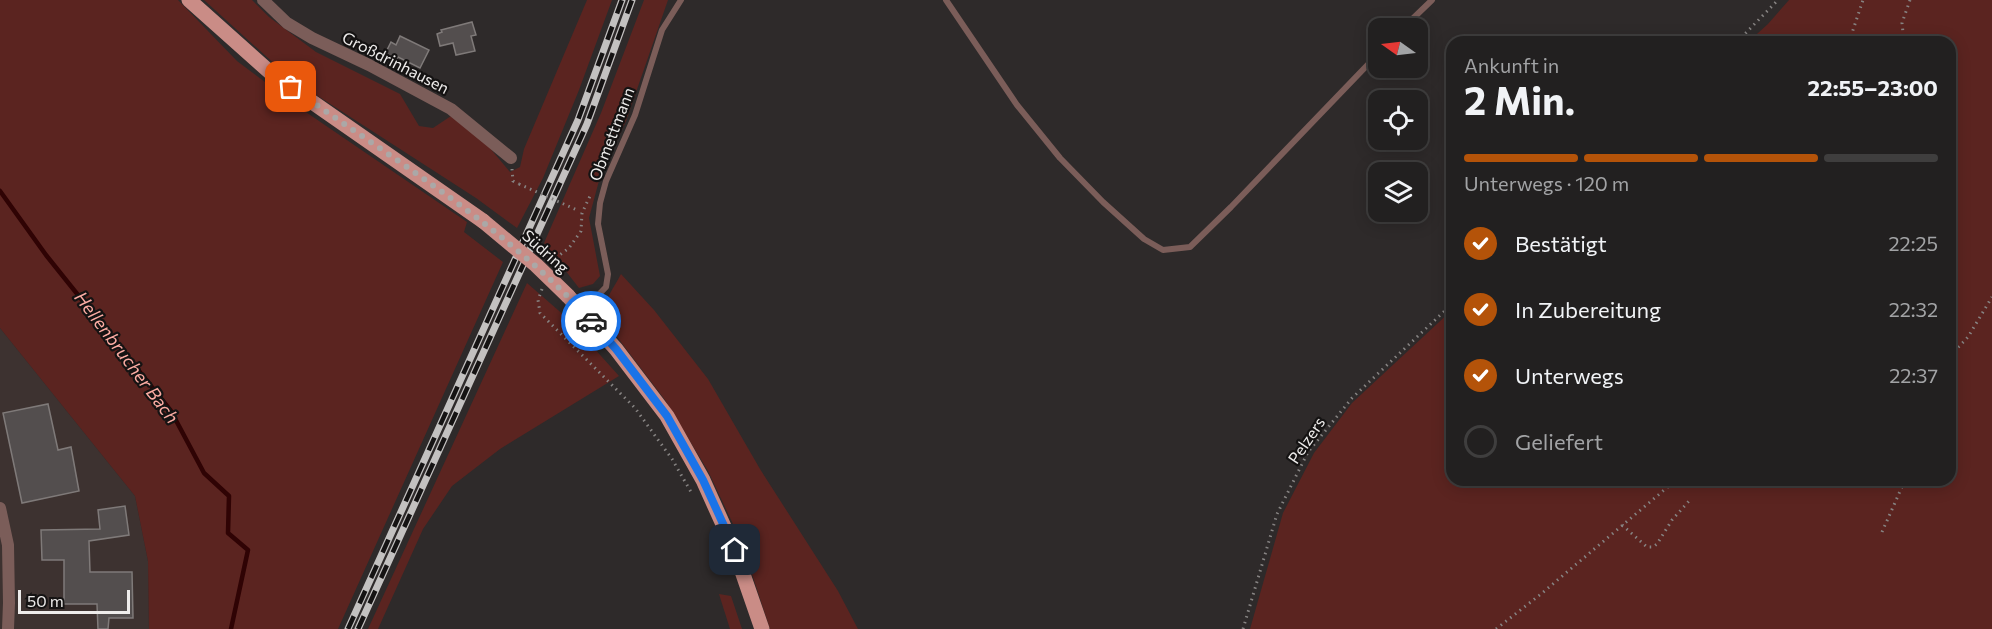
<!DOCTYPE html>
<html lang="de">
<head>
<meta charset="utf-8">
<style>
	:root { --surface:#222020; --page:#2e2d2d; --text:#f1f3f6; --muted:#a2a3a5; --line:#3f3e3e; --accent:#b45309 }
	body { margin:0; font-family:Commissioner,sans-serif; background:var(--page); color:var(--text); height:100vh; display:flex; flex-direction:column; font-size:22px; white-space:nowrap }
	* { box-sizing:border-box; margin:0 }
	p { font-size:20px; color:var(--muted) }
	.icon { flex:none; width:33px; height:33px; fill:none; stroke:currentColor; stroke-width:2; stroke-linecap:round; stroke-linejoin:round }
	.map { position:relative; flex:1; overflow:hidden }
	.details { position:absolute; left:1446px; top:36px; width:510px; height:450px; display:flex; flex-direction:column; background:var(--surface); border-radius:18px; box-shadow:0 3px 15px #0003,0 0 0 2px var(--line) }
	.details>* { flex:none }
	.needle { width:39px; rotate:284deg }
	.buttons { position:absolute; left:1368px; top:18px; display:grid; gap:12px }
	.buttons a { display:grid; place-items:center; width:60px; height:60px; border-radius:12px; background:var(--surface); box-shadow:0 3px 15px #0003,0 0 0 2px var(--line); font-size:30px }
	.scale { position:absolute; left:18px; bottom:15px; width:112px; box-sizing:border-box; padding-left:6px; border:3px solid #eeeceb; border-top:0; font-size:16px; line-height:21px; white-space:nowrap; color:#eeeceb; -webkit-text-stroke:4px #151313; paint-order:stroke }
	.pin { position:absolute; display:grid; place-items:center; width:51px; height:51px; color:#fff; margin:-26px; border-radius:12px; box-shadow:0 3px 9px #0006 }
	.courier { position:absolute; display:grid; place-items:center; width:60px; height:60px; margin:-30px; border:4px solid #1a73e8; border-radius:50%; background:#fff; color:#222; box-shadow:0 2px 8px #0007 }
	.head em { font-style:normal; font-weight:700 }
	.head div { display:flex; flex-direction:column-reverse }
	.head { display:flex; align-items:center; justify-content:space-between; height:102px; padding:0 18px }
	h1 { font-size:39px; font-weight:700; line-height:45px }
	.bar { display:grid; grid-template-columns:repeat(4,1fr); gap:9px 6px; align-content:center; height:72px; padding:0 18px }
	.bar i { height:8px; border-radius:4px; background:var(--line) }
	.bar .active { background:var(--accent) }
	.bar p { grid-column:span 4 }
	ol { padding:0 18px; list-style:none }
	li { display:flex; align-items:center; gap:18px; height:66px }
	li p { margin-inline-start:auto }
	li .icon { padding:6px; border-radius:50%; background:var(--accent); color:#fff; stroke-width:4 }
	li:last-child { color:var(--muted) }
	li i { width:33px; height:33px; border:3px solid var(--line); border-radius:50% }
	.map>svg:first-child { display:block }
	.built { fill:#3d3230 }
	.green { fill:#5b2420 }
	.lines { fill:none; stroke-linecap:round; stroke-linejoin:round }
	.stream { stroke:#2f0304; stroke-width:4.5 }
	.building { fill:#534e4e; stroke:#7f7a79; stroke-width:1.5 }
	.path { stroke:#878483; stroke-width:3; stroke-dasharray:1.5 4.5; stroke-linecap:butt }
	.service { stroke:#7b5d59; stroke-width:6 }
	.minor { stroke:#7b5d59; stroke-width:12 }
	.primary { stroke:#ca8c86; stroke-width:15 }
	.rail-casing { stroke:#c3c1c0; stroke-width:7 }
	.rail { stroke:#151313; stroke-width:4.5; stroke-dasharray:14; stroke-linecap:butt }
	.path-bridge { stroke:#878483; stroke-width:3; stroke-dasharray:1.5 4.5; stroke-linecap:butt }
	.primary-bridge { stroke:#ca8c86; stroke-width:15 }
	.done { stroke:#aba8a7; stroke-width:6; stroke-dasharray:0 10.8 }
	.route { stroke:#1a73e8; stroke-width:8 }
	.labels { text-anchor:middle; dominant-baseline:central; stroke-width:4.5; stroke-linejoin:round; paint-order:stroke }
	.street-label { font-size:16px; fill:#eeeceb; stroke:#151313 }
	.water-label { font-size:18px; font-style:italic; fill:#fcaca3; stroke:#151313 }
</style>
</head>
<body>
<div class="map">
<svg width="1992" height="629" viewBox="0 0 1992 629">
	<rect width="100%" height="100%" fill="#2e2a2a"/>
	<path class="built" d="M 0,328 L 135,496 L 148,561 L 149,629 L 0,629 Z"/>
	<g class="green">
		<path d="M 0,0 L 178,0 L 237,61 L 297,106 L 467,222 L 464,232 L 503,262 L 338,629 L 149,629 L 148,561 L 135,496 L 0,328 Z"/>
		<path d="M 204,0 L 252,0 L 269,17 L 316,52 L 400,94 L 419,126 L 433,128 L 451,116 L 489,147 L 510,172 L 520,167 L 524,149 L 587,0 L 612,0 L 579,90 L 543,178 L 517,228 L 476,198 L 290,78 Z"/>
		<path d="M 644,0 L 668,0 L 626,121 L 600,177 L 589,218 L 600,276 L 593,284 L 579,288 L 544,243 L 601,113 Z"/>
		<path d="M 1789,0 L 1992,0 L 1992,629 L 1250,629 L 1283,513 L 1314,453 L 1352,403 L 1452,310 L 1452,480 L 1950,480 L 1950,42 L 1748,42 L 1768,24 Z"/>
		<path d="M 621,274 L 654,310 L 708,379 L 760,469 L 838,591 L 858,629 L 770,629 L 741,541 L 708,471 L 665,400 L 608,325 C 599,304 612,292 621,274 Z"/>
		<path d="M 527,283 L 566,317 L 619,376 L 500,449 L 452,486 L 423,529 L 378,629 L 368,629 Z"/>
		<path d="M 719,594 L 731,596 L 742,629 L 730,629 Z"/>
	</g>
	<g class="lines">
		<path class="stream" d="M 0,191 L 46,255 L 171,411 L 204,473 L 229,496 L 228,533 L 248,550 L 231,629"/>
	</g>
	<g class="building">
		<path d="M 472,22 L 476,35 L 471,36 L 475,51 L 456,55 L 453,43 L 440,46 L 437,34 L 442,32 L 441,30 Z"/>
		<path d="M 400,36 L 429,50 L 420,68 L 398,57 L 395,62 L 384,56 L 391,42 L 396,45 Z"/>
		<path d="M 48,404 L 58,450 L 71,447 L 79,491 L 22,503 L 3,413 Z"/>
		<path d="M 125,506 L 129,535 L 89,541 L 90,572 L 132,572 L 133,618 L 109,618 L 108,629 L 98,629 L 97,604 L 64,604 L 64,560 L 42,560 L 41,530 L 100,529 L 98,510 Z"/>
	</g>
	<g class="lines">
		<g class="path">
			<path d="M 1737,42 L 1778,0"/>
			<path d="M 1849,42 L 1863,0"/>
			<path d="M 1904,42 L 1902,23 L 1910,0"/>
			<path d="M 512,169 L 513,181 L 519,184"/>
			<path d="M 554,264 L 557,257 L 569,248 L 581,231 L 582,213 L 590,196"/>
			<path d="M 542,289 L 538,300 L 540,313 L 635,408 L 672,459 L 691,492"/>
			<path d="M 1950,356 L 1968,337 L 1992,297"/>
			<path d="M 1622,525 L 1647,547 L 1653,547 L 1657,544 L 1672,520 L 1689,501"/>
			<path d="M 1882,532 L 1905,480"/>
			<path d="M 1243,629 L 1277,514 L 1308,452 L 1352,398 L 1452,304"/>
			<path d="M 1496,629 L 1541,594 L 1676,480"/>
		</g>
		<g class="service">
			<path d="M 946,0 L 1017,105 L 1060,158 L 1103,202 L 1144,239 L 1163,250 L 1190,247 L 1231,207 L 1378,54"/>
			<path d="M 1403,28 L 1432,0"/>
			<path d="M 583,311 L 606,287 L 608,274 L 598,224 L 600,203 L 606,181 L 635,115 L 662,30 L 681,0"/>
		</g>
		<g class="minor">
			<path d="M 263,0 L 287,23 L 312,38 L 369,65 L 451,109 L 511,158"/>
			<path d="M 0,508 L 8,545 L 9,603 L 8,629"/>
		</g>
		<g class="primary">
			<path d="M 189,0 L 272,74 L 483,221"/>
			<path d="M 568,296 L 616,349 L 667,416 L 703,480 L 735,551 L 762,629"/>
		</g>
		<defs>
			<g id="rail">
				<path d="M 348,629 L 578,120 L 622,0"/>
				<path d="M 358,629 L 587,124 L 632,0"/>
			</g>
		</defs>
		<use href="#rail" class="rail-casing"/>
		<use href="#rail" class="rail"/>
		<path class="path-bridge" d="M 519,184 L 577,210"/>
		<path class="primary-bridge" d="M 483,221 L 536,265 L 568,296"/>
	</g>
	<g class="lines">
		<path class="done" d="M 291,87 C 394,160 505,226 591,321"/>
		<path class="route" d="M 591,321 L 616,349 L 667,416 L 703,480 L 735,550"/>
	</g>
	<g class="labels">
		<g class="street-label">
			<text transform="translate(396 62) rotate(27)">Großdrinhausen</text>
			<text transform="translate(611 134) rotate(-69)">Obmettmann</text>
			<text transform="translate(546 251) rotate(42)">Südring</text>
			<text transform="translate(1306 440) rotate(-56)">Pelzers</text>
		</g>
		<g class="water-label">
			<text transform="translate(127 357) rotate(53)">Hellenbrucher Bach</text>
		</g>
	</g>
</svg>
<div class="buttons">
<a><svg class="needle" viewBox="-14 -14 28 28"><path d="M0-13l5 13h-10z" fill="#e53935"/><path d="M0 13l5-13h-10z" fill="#a2a3a5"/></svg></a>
<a><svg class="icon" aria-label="locate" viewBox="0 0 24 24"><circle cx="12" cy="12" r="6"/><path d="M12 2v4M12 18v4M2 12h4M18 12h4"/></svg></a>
<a><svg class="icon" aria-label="layers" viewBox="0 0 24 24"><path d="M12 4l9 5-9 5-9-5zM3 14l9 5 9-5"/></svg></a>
</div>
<div class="scale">50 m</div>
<div class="pin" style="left:291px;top:87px;background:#ea580c"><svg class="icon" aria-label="bag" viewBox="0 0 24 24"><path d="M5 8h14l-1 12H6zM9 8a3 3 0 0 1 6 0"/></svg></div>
<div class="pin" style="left:735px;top:550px;background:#1f2937"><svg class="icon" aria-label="home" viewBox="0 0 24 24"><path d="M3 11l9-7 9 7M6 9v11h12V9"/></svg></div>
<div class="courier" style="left:591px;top:321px"><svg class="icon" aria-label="car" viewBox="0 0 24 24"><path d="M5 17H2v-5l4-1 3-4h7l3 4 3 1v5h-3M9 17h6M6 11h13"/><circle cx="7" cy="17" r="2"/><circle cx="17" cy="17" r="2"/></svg></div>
<section class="details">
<div class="head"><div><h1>2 Min.</h1><p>Ankunft in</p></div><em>22:55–23:00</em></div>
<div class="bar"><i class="active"></i><i class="active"></i><i class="active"></i><i></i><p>Unterwegs · 120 m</p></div>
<ol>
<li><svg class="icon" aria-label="check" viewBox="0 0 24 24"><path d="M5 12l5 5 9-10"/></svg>Bestätigt<p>22:25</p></li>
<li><svg class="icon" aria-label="check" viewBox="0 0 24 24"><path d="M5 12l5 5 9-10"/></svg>In Zubereitung<p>22:32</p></li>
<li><svg class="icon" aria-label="check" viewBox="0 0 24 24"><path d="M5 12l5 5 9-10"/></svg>Unterwegs<p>22:37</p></li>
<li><i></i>Geliefert</li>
</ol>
</section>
</div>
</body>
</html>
